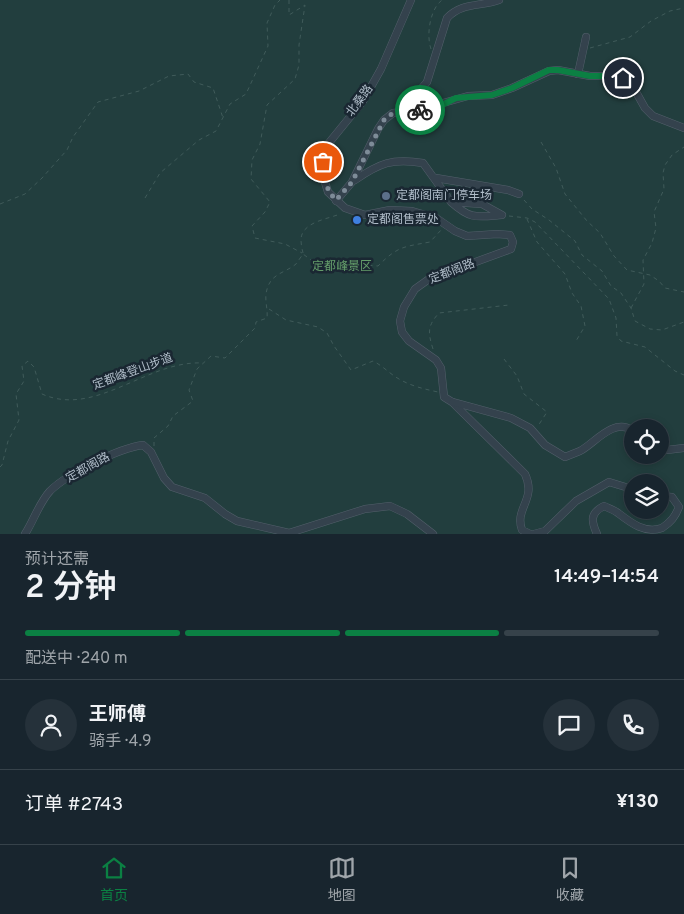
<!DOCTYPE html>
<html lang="zh">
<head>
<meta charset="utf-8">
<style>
	:root { --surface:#18252e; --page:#25313a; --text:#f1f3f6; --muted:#9fa5aa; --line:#36424a; --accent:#0b8043 }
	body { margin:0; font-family:Overpass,"Noto Sans SC",sans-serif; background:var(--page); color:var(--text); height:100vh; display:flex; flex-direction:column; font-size:19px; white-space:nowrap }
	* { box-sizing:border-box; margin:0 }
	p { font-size:16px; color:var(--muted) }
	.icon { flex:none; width:28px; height:28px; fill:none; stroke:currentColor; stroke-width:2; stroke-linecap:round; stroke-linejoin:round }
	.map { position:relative; height:534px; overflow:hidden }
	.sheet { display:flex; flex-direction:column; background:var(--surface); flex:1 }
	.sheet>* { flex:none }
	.tools { position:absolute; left:624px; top:419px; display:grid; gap:10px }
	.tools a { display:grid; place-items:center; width:45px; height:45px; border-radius:50%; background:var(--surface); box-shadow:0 2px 8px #0003,0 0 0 1px var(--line); font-size:25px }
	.pin { position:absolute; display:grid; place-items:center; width:42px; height:42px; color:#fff; margin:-21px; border:2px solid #fff; border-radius:50%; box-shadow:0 1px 5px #0007 }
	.courier { position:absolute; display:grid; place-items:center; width:50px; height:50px; margin:-25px; border:4px solid #0b8043; border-radius:50%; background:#fff; color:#222; box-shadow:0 1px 6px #0007 }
	.summary em { font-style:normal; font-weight:600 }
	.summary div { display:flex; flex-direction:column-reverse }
	.summary { display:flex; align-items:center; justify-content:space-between; height:85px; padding:0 25px }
	h1 { font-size:32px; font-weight:600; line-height:38px }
	.bar { display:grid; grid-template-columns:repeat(4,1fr); gap:8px 5px; align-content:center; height:60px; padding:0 25px }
	.bar i { height:6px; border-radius:4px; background:var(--line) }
	.bar .active { background:var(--accent) }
	.bar p { grid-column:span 4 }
	.line { display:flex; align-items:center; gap:12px; padding:0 25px; border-top:1px solid var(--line) }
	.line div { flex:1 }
	.round { display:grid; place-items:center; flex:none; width:52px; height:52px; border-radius:26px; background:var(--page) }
	.menu { display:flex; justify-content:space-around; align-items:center; height:70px; border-top:1px solid var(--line); background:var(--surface); font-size:14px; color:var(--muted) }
	.menu a { display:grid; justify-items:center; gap:2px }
	.menu .active { color:var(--accent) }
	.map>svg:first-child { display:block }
	.green { fill:#223e3e; fill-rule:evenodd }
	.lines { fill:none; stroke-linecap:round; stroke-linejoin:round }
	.minor-casing { stroke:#53606b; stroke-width:8 }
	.path { stroke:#405b5a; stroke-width:1; stroke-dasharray:4 4; stroke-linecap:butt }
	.minor { stroke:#34424d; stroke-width:7 }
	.done { stroke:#7e8c98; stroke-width:5; stroke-dasharray:0 9 }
	.route { stroke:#0b8043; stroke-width:6 }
	.service-dot { fill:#5c6f8a; stroke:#1a2732; stroke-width:2 }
	.shop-dot { fill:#3f7fe0; stroke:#1a2732; stroke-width:2 }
	.labels { text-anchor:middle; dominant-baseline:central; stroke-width:5; stroke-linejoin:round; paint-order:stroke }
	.street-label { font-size:12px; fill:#b0bdc9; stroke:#1a2732 }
	.poi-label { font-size:12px; fill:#b0bdc9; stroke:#1a2732; text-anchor:start }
	.park-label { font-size:12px; fill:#649d6a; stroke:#1a2732 }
</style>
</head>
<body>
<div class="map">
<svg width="684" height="534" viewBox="0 0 684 534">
	<rect width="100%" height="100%" fill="#20313e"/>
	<path class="green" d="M 0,0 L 684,0 L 684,534 L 0,534 ZM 632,428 L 660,428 L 660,455 L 632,455 ZM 632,482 L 660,482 L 660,510 L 632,510 Z"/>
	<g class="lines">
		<defs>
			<g id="minor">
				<path d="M 411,0 L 381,69 L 363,101 L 328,144 L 323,162 L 324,179 L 328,192 L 345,208 L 365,215 L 390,210 L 412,211 L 436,218 L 455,231 L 467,236 L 497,234 L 510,235 L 513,242 L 511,249 L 429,279 L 415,289 L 404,307 L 400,321 L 402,332 L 409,341 L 436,360 L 441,368 L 444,397 L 452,402 L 525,474 C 537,500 514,508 522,530 L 530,534"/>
				<path d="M 578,74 L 586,37"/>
				<path d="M 401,112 L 427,82 L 447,18 C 462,2 480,7 499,0"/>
				<path d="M 436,178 L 508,190 L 519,194"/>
				<path d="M 355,180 C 380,163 392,158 423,163 L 451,202 L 482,204 L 502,215 C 477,217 471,220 451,202"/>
				<path d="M 336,201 L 352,182 L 378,129 L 384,120 L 393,113 L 418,110 L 468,96 L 492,95 L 512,88 L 549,71 L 558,70 L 590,76 L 614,76 L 623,78 L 636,92 L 645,108 L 653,116 L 684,128"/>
				<path d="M 453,402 L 511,418 L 530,428 L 545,445 L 565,457 C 570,455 575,453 580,451 C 595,443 613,418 632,430"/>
				<path d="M 660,446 L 667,450 L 684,448"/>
				<path d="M 25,534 C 34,520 39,503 50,491 C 67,474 119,448 143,445 L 151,452 L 164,478 L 172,487 L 205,498 L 225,514 L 237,521 L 289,533 L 365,509 L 390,506 L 407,514 L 433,534"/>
				<path d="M 534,534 L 545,531 L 576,501 L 609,482 L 632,489"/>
				<path d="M 597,534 C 591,521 590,513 604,506 C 608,508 614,510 618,513 C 631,523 645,534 662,528 C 671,522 675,517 679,507 L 672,497 L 660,496"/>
			</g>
		</defs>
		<use href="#minor" class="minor-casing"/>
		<g class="path">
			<path d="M 289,0 L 289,15 L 305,5 L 299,45 L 299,65 L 295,79 L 267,105 L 260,144 L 252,160 L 251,179 L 270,202 L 265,212 L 252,226 L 255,238 L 285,244 L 302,253"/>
			<path d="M 590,48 L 630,37 L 651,21 L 670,11 L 684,8"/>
			<path d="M 431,49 C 426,35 430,9 442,0"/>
			<path d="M 541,142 L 556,168 L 565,194 L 587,221 L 600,233 L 614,256 L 627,270 L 650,275 L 659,281 L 665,288 L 684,292"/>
			<path d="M 145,198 L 160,173 L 199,140 L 216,131 L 230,104 L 246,94 L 268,46 L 267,23 L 275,5 L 280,0"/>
			<path d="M 524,200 L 532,209 L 549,220 L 575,241 L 582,255 L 602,271 L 611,286 L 621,293 L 631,308 L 635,321 L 650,329 L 662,330 L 684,322"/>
			<path d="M 0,204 L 25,194 L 42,178 L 67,150 L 73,137 L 98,102 L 139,91 L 169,76 L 188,74 L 194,82 L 213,88 L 223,118"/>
			<path d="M 509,216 L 527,218 L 535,222 L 609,299 L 616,318 L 617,336 L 621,341 L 645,347 L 675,371 L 684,375"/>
			<path d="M 527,219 L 537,242 L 565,274 L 572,293 L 581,306 L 585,326 L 576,341"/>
			<path d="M 303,253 C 302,249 301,244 301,240 C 301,222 328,219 340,214"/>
			<path d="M 631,308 L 644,284 L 643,260 L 652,243 L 656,228 L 654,212 L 664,189 L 663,173 L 665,165 L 672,155 L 684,147"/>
			<path d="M 269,309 L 286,320 L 318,327 L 327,333 L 334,346 L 351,370 L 373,361 C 383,366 390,374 399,379 C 411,386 424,389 438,392"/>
			<path d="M 433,349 C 428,333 427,326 439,313 L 509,305"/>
			<path d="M 504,359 L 517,376 L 524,394 L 547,412 L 538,426"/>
			<path d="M 154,446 L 154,438 L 168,426 L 173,416 L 193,401 L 189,390 L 197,369 L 211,356 L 225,358 L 255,328 L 256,322 L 267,318 C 268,310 265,302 266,294 C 269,273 284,274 296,264 C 298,261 301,257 303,254 L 327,272 L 349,264 L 378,266 C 398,246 403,247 430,242 L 442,229"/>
			<path d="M 0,467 L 2,465 L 8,441 L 19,420 L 16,394 L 24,381 L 22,366 L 28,361 L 34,367 L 42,394 C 96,418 147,360 203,363"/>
		</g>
		<use href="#minor" class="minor"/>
	</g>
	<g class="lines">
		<path class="done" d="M 323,162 C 324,177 325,189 336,200 L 352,182 L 384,120 L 393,113 L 420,110"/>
		<path class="route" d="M 420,110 L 442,105 L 456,98 L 492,95 L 512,88 L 549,70 L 558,70 L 590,76 L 614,76 L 623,78"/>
	</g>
	<circle class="service-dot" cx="386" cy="196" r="5"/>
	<circle class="shop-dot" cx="357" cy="220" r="5"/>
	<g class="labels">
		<g class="street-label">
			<text transform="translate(360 101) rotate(-54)">北桑路</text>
			<text transform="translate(452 272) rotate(-21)">定都阁路</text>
			<text transform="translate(133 372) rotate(-20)">定都峰登山步道</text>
			<text transform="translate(88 468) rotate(-29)">定都阁路</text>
		</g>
		<g class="poi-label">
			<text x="396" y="196">定都阁南门停车场</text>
			<text x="367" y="220">定都阁售票处</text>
		</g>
		<g class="park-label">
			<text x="342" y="267">定都峰景区</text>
		</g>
	</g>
</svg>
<div class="tools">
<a><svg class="icon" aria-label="locate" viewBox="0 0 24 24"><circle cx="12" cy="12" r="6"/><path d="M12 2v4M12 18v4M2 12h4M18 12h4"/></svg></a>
<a><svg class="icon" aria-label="layers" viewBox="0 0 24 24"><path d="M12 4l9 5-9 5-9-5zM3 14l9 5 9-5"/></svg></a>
</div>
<div class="pin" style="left:323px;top:162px;background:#ea580c"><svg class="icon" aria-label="bag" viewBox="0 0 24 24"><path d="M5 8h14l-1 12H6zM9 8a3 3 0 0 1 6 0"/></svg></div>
<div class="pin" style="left:623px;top:78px;background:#1f2937"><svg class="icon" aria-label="home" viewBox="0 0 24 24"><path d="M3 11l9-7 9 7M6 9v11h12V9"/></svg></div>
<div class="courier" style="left:420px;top:110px"><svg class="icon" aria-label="bike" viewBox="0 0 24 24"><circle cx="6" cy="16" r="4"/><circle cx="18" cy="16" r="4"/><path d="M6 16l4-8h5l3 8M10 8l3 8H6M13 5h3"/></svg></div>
</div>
<section class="sheet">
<div class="summary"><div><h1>2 分钟</h1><p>预计还需</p></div><em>14:49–14:54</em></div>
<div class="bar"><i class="active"></i><i class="active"></i><i class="active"></i><i></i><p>配送中 · 240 m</p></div>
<div class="line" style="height:90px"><a class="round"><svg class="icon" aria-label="person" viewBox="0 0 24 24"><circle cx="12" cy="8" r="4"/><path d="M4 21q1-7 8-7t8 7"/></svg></a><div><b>王师傅</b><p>骑手 · 4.9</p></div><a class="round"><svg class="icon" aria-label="chat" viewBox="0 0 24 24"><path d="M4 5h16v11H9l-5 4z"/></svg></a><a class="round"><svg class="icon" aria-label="phone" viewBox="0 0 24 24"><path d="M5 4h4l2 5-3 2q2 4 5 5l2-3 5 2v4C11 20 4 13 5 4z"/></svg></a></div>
<div class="line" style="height:65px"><div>订单 #2743</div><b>¥130</b></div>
</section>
<nav class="menu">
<a class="active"><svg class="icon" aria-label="home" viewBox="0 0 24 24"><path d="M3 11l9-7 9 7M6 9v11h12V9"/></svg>首页</a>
<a><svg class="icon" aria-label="map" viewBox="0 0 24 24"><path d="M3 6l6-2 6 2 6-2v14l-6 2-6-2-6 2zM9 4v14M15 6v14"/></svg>地图</a>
<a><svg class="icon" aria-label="saved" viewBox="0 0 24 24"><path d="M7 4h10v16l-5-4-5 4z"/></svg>收藏</a>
</nav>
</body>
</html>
